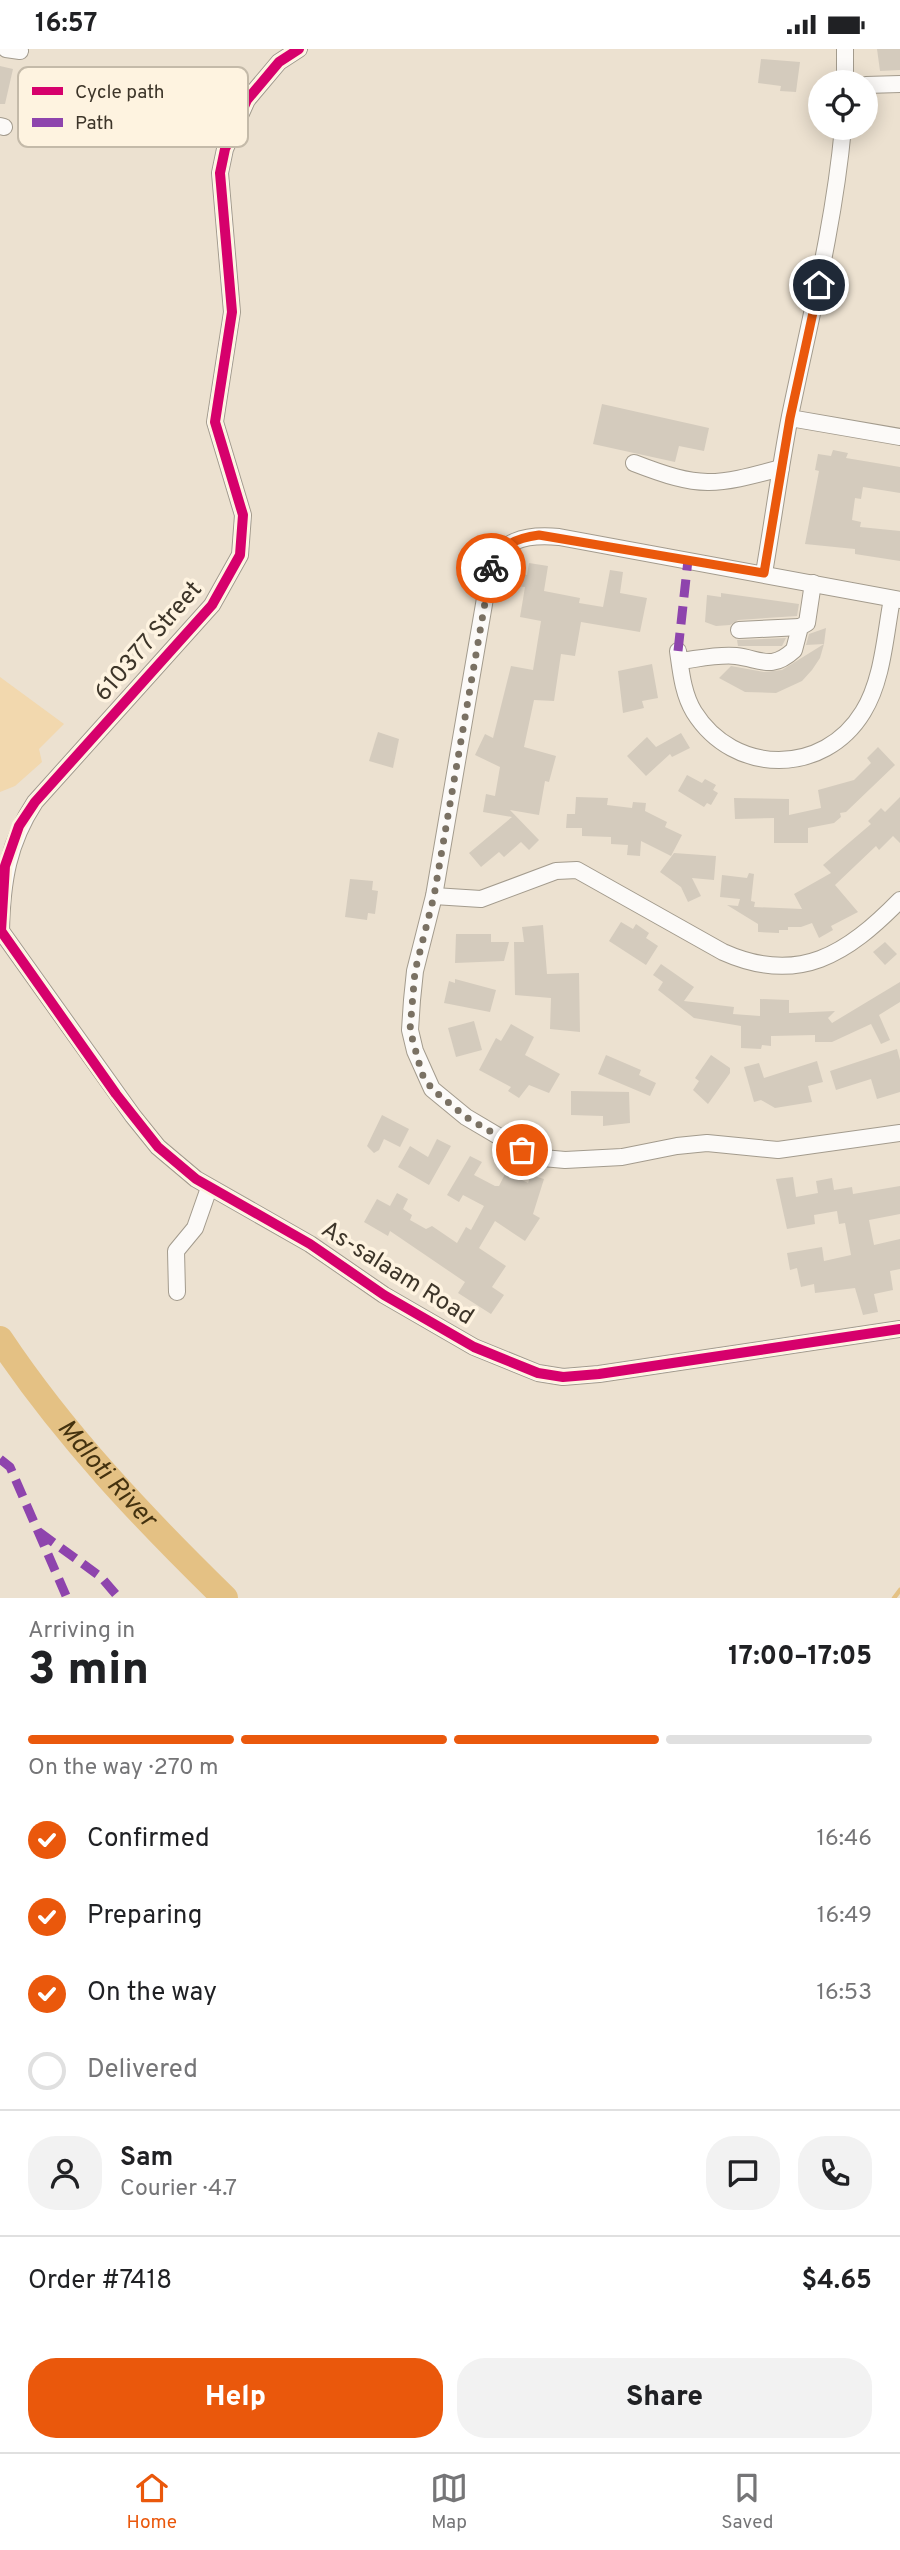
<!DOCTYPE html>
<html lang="en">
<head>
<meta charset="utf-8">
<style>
	:root { --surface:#fff; --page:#f2f2f2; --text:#202124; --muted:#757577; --line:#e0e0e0; --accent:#ea580c }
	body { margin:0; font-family:Overpass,sans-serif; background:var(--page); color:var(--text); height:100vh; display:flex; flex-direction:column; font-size:26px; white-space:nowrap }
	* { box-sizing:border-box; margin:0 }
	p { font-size:23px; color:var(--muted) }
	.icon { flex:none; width:38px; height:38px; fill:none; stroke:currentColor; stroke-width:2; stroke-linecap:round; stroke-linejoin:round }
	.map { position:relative; height:1549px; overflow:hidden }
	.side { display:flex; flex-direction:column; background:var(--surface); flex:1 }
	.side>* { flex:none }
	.buttons { position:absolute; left:808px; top:21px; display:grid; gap:14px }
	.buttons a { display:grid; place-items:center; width:70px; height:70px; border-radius:50%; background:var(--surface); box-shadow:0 4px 18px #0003; font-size:35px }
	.pin { position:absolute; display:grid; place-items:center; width:60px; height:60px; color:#fff; margin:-30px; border:4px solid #fff; border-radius:50%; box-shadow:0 2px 7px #0007 }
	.courier { position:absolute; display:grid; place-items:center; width:70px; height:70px; margin:-35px; border:5px solid #ea580c; border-radius:50%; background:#fff; color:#222; box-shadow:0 2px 9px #0007 }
	.summary em { font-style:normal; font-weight:800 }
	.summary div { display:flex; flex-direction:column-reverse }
	.summary { display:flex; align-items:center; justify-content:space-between; height:119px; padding:0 28px }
	h1 { font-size:46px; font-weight:800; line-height:52px }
	.bar { display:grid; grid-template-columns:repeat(4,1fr); gap:10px 7px; align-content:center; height:84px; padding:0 28px }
	.bar i { height:9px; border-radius:5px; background:var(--line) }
	.bar .current { background:var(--accent) }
	.bar p { grid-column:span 4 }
	.line { display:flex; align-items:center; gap:18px; padding:0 28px; border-top:2px solid var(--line) }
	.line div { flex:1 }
	.round { display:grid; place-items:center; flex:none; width:74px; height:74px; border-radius:28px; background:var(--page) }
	ol { padding:0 28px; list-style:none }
	li { display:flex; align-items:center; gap:21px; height:77px }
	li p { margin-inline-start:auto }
	li .icon { padding:7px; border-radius:50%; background:var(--accent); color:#fff; stroke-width:4 }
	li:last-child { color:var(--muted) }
	li i { width:38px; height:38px; border:4px solid var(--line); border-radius:50% }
	.primary-button { display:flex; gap:14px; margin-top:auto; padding:14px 28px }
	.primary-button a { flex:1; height:80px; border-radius:28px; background:var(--accent); color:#fff; font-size:28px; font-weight:800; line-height:80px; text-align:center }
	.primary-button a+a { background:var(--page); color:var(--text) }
	.status { display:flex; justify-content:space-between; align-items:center; height:49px; padding:0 35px; background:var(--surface); direction:ltr }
	.status svg { height:19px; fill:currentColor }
	.dock { display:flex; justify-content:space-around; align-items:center; height:98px; border-top:2px solid var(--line); background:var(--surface); font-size:19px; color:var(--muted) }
	.dock a { display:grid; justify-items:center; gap:4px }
	.dock .current { color:var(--accent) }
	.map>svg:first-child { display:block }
	.green { fill:#f2d8ae }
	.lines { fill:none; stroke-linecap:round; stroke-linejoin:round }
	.stream { stroke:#e4c184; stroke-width:4.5 }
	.river { stroke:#e4c184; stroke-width:26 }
	.building { fill:#d4cbbd }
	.minor-casing { stroke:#a39b8d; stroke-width:18 }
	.minor { stroke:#fcfaf8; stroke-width:16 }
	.quiet { stroke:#8e44ad; stroke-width:9; stroke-dasharray:18 9; stroke-linecap:butt }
	.cycleway-casing { stroke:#fef3e0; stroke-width:15 }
	.cycleway { stroke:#d6006c; stroke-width:10 }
	.done { stroke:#7a7163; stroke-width:7; stroke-dasharray:0 12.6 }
	.route { stroke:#ea580c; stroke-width:9 }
	.labels { text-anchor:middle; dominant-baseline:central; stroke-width:7; stroke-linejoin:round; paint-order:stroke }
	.street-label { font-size:24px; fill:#3d3529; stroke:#fef3e0 }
	.water-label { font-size:26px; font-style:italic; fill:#44320f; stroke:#fef3e0 }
	.key { fill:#fef3e0; stroke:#c4baa9; stroke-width:2 }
	.key-label { font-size:19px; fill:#3d3529 }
</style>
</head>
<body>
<div class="status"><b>16:57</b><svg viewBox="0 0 49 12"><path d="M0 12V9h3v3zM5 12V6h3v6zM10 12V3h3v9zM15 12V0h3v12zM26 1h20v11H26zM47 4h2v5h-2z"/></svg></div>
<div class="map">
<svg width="900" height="1549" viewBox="0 0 900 1549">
	<rect width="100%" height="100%" fill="#ece1d0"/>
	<path class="green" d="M 0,628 L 64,675 L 39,700 L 42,713 L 15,737 L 0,743 Z"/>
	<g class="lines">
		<path class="stream" d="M 894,1549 L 900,1541"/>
		<path class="river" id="s1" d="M 0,1290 C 64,1386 143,1469 225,1549"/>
	</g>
	<g class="building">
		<path d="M 877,0 L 900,0 L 900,21 L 880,22 Z"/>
		<path d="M 761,10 L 800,13 L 796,43 L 780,42 L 781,37 L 758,34 Z"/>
		<path d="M 0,17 L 13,20 L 5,55 L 0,55 Z"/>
		<path d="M 602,355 L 709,379 L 704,402 L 679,397 L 675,413 L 593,395 Z"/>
		<path d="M 833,401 L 848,404 L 846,409 L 900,418 L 900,444 L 863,438 L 861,450 L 855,449 L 852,471 L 861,473 L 860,478 L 900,482 L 900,512 L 855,505 L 855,500 L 805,495 L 819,422 L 815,421 L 818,405 L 831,407 Z"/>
		<path d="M 529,514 L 548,517 L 544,542 L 580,549 L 579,554 L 603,558 L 610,521 L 623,523 L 620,544 L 647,549 L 640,583 L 581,573 L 575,607 L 561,605 L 554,652 L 534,651 L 524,698 L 556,707 L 549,733 L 545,732 L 539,766 L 510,761 L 539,791 L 529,801 L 521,793 L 504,808 L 499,803 L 481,818 L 469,804 L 512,768 L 483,763 L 486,745 L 495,747 L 500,718 L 475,706 L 485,685 L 493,689 L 511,617 L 533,621 L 541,572 L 520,568 L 525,538 L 516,537 L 518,524 L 527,526 Z"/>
		<path d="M 721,544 L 799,555 L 797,567 L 738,571 L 730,576 L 716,577 L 705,573 L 707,546 L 721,548 Z"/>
		<path d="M 826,579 L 824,595 L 806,596 L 809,585 Z"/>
		<path d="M 786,589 L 782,597 L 738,597 L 737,591 Z"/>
		<path d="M 824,595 L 820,609 L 812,621 L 802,632 L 776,644 L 745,643 L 719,629 L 731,617 L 764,623 L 782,621 Z"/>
		<path d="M 652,615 L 658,649 L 642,652 L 644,659 L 623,664 L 618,622 Z"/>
		<path d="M 378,683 L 399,690 L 393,719 L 369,712 Z"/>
		<path d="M 681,684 L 690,699 L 672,708 L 670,705 L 646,727 L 627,707 L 647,688 L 656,698 Z"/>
		<path d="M 878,698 L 895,716 L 846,763 L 840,764 L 841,768 L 834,774 L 808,779 L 808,794 L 774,794 L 774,769 L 735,770 L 734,749 L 789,750 L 789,766 L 821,759 L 818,741 L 854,731 L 871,714 L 867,709 Z"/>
		<path d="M 687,726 L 702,734 L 705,730 L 716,736 L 713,741 L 718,744 L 711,756 L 707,754 L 704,758 L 678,742 Z"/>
		<path d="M 576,748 L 608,749 L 607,756 L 632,759 L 633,753 L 646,754 L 645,762 L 667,773 L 665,778 L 682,786 L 671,807 L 641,792 L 640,807 L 627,806 L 628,796 L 611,795 L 611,788 L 582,787 L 582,779 L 566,779 L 567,765 L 575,765 Z"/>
		<path d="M 900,748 L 900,794 L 893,787 L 879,801 L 876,797 L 835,836 L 858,863 L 831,877 L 833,881 L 819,889 L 812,874 L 801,878 L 788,878 L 788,881 L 779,881 L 779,884 L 758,883 L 758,875 L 727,856 L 738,857 L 740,850 L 720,848 L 722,826 L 747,829 L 749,824 L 754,825 L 751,852 L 755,853 L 754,858 L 802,860 L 794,845 L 831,824 L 823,816 L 871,775 L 868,772 L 881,759 L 885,763 Z"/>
		<path d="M 674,804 L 716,807 L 714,831 L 692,829 L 701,847 L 688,853 L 681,838 L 660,823 Z"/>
		<path d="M 350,830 L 373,832 L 372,841 L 378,842 L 375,865 L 368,864 L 367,871 L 345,868 Z"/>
		<path d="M 621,873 L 633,880 L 636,875 L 649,884 L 646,889 L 658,897 L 646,916 L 609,892 Z"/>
		<path d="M 543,876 L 547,925 L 579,924 L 580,983 L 550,980 L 551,949 L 515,946 L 514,893 L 524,893 L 522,878 Z"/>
		<path d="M 456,885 L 491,885 L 491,893 L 509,893 L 504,912 L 455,914 Z"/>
		<path d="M 885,893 L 897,905 L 885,916 L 873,903 Z"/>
		<path d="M 661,915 L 694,938 L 684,952 L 734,958 L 733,965 L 760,967 L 760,950 L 789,951 L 789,964 L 835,962 L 828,969 L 832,974 L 900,933 L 900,953 L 879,966 L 890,991 L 881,995 L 871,975 L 832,993 L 815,993 L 815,986 L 771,987 L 771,997 L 762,996 L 761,1000 L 741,999 L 741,977 L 694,969 L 658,941 L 663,933 L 653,926 Z"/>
		<path d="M 455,930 L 496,941 L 490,963 L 444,954 L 449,932 L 455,934 Z"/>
		<path d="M 474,972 L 482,1001 L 456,1008 L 448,979 Z"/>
		<path d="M 511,975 L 534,988 L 525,1006 L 560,1025 L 549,1044 L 529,1036 L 519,1049 L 508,1042 L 511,1038 L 479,1021 L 496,989 L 501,992 Z"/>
		<path d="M 897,1000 L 900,1011 L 900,1043 L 877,1050 L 871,1030 L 836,1041 L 830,1022 Z"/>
		<path d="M 606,1006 L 641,1021 L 639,1026 L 656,1034 L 650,1047 L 598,1025 Z"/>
		<path d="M 711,1006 L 730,1019 L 730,1024 L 708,1055 L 693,1041 L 699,1032 L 695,1029 Z"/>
		<path d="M 817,1012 L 823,1033 L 808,1037 L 812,1053 L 775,1059 L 761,1051 L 754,1053 L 744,1018 L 759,1014 L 764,1029 Z"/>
		<path d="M 571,1042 L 629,1043 L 630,1074 L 603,1077 L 603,1067 L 571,1066 Z"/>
		<path d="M 382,1066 L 409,1080 L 400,1098 L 384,1090 L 379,1101 L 374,1104 L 367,1097 Z"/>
		<path d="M 437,1090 L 451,1097 L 429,1136 L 398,1118 L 410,1097 L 428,1108 Z"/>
		<path d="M 470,1107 L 482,1113 L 474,1126 L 495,1137 L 499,1137 L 506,1123 L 528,1134 L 531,1126 L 544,1130 L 533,1165 L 540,1169 L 525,1192 L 495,1172 L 479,1199 L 506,1217 L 492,1238 L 504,1246 L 491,1265 L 458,1244 L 465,1233 L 390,1182 L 388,1187 L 364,1173 L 377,1150 L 390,1157 L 397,1144 L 408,1150 L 403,1160 L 412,1166 L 410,1171 L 426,1180 L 432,1177 L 457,1194 L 466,1178 L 471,1181 L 484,1157 L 463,1146 L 459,1153 L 447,1146 Z"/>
		<path d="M 793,1128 L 796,1148 L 818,1144 L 816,1132 L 832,1129 L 834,1141 L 852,1138 L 853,1145 L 900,1137 L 900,1165 L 869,1171 L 874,1196 L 900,1190 L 900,1220 L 890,1222 L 893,1241 L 874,1245 L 878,1263 L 863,1266 L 855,1239 L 815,1244 L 814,1235 L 801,1238 L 797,1219 L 790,1221 L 787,1204 L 822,1198 L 824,1212 L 851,1206 L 845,1174 L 839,1175 L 837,1162 L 814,1166 L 815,1175 L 787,1180 L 776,1130 Z"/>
	</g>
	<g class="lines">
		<defs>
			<g id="minor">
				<path d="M 6,0 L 20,2"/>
				<path d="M 845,0 L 845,33"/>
				<path d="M 866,36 L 900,35"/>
				<path d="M 0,77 L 4,78"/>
				<path d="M 790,369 L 900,388"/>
				<path d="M 634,414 C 701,440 714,437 781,419"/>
				<path d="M 764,524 C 773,472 780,419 790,367 C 810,270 834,177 843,79"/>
				<path d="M 900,551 L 559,488 C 526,485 498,490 489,526 L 434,847 L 415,922 L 412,951 L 410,981 L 415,1002 L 432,1040 L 466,1068 L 522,1101 L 543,1109 L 565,1111 L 622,1108 L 677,1097 L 707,1094 L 778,1101 L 900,1084"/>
				<path d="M 739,581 L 800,578"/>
				<path d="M 678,602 C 681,623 683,645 694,663 C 734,727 824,727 863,663 C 883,631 885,586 892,550"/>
				<path d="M 680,612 C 697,610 719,605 736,607 C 761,610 771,622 794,601 L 800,578 L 807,574 L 813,534"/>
				<path d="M 434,847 L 481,850 L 556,822 L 577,821 L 723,903 C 799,937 847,905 900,851"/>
				<path d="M 1,882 L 133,1067 L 158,1098 L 196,1130 L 310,1195 L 384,1246 L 474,1298 L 538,1324 L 563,1328 L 599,1325 L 900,1280"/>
				<path d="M 1,882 C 2,833 8,794 35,753 L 212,556 L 240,506 L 243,466 L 215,373 L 232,263 L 220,124 L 225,100 L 247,51 L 279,13 L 299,0"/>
				<path d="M 177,1243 L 176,1202 L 195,1179 L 209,1139"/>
			</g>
		</defs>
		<use href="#minor" class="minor-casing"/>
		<use href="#minor" class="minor"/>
		<g class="quiet">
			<path d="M 678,602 L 688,511"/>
			<path d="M 0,1410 L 10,1418 L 67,1549"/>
			<path d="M 39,1483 L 101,1528 L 119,1549"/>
		</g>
		<defs>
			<path id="cycleway" d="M 299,0 L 279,13 L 247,51 L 225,100 L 220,124 L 232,263 L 215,373 L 243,466 L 240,506 L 212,556 L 35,753 L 19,777 L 5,817 L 1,882 L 116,1045 L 158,1098 L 196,1130 L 310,1195 L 384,1246 L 474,1298 L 538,1324 L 563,1328 L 599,1325 L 900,1280"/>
		</defs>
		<use href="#cycleway" class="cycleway-casing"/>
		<use href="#cycleway" class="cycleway"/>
	</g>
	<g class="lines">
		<path class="done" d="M 491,519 L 434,847 L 415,922 L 410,981 L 422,1025 L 432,1040 L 466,1068 L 522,1101"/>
		<path class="route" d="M 491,519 C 500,496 516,489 539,486 L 764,524 L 790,369 L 819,236"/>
	</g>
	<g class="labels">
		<g class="street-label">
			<text transform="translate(149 593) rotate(-49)">610377 Street</text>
			<text transform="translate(397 1225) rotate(32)">As-salaam Road</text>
		</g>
		<g class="water-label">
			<text stroke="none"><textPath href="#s1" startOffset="172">Mdloti River</textPath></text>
		</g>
	</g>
	<rect x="18" y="18" width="230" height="80" rx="10" class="key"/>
	<rect x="32" y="38" width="31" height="8" fill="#d6006c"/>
	<rect x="32" y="69" width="31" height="9" fill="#8e44ad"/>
	<g class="key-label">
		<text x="75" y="49">Cycle path</text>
		<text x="75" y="80">Path</text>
	</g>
</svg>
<div class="buttons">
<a><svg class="icon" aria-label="locate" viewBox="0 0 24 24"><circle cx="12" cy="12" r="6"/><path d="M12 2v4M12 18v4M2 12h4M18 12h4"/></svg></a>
</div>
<div class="pin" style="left:522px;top:1101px;background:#ea580c"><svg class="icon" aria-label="bag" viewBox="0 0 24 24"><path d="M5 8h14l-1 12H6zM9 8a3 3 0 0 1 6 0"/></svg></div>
<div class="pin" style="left:819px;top:236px;background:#1f2937"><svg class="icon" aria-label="home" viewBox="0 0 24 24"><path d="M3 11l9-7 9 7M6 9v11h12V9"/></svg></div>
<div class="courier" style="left:491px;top:519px"><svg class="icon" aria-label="bike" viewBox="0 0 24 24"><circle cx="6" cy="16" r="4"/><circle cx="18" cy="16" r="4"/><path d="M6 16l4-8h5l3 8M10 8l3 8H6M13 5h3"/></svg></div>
</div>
<section class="side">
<div class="summary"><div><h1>3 min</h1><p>Arriving in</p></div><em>17:00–17:05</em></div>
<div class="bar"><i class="current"></i><i class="current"></i><i class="current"></i><i></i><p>On the way · 270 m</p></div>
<ol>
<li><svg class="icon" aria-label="check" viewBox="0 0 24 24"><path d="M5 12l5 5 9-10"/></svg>Confirmed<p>16:46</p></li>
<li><svg class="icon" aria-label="check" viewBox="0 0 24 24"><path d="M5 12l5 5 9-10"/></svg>Preparing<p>16:49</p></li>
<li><svg class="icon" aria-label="check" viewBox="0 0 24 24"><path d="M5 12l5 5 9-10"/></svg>On the way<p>16:53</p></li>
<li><i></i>Delivered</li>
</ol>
<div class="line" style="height:126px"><a class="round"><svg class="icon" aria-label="person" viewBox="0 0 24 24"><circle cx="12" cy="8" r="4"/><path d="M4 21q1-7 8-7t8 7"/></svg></a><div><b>Sam</b><p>Courier · 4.7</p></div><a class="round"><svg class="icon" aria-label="chat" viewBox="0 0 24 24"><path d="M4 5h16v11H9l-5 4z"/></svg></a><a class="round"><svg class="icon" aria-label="phone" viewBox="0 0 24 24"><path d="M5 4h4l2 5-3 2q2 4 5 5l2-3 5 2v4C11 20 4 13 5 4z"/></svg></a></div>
<div class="line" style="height:91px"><div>Order #7418</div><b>$4.65</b></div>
<div class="primary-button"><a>Help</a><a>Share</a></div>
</section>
<nav class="dock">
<a class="current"><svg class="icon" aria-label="home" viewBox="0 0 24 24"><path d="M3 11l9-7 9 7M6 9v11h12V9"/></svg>Home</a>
<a><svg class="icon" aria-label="map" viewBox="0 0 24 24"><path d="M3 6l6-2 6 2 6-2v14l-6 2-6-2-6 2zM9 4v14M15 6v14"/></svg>Map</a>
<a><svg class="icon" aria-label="saved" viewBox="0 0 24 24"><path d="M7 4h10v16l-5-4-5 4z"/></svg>Saved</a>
</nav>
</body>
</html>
